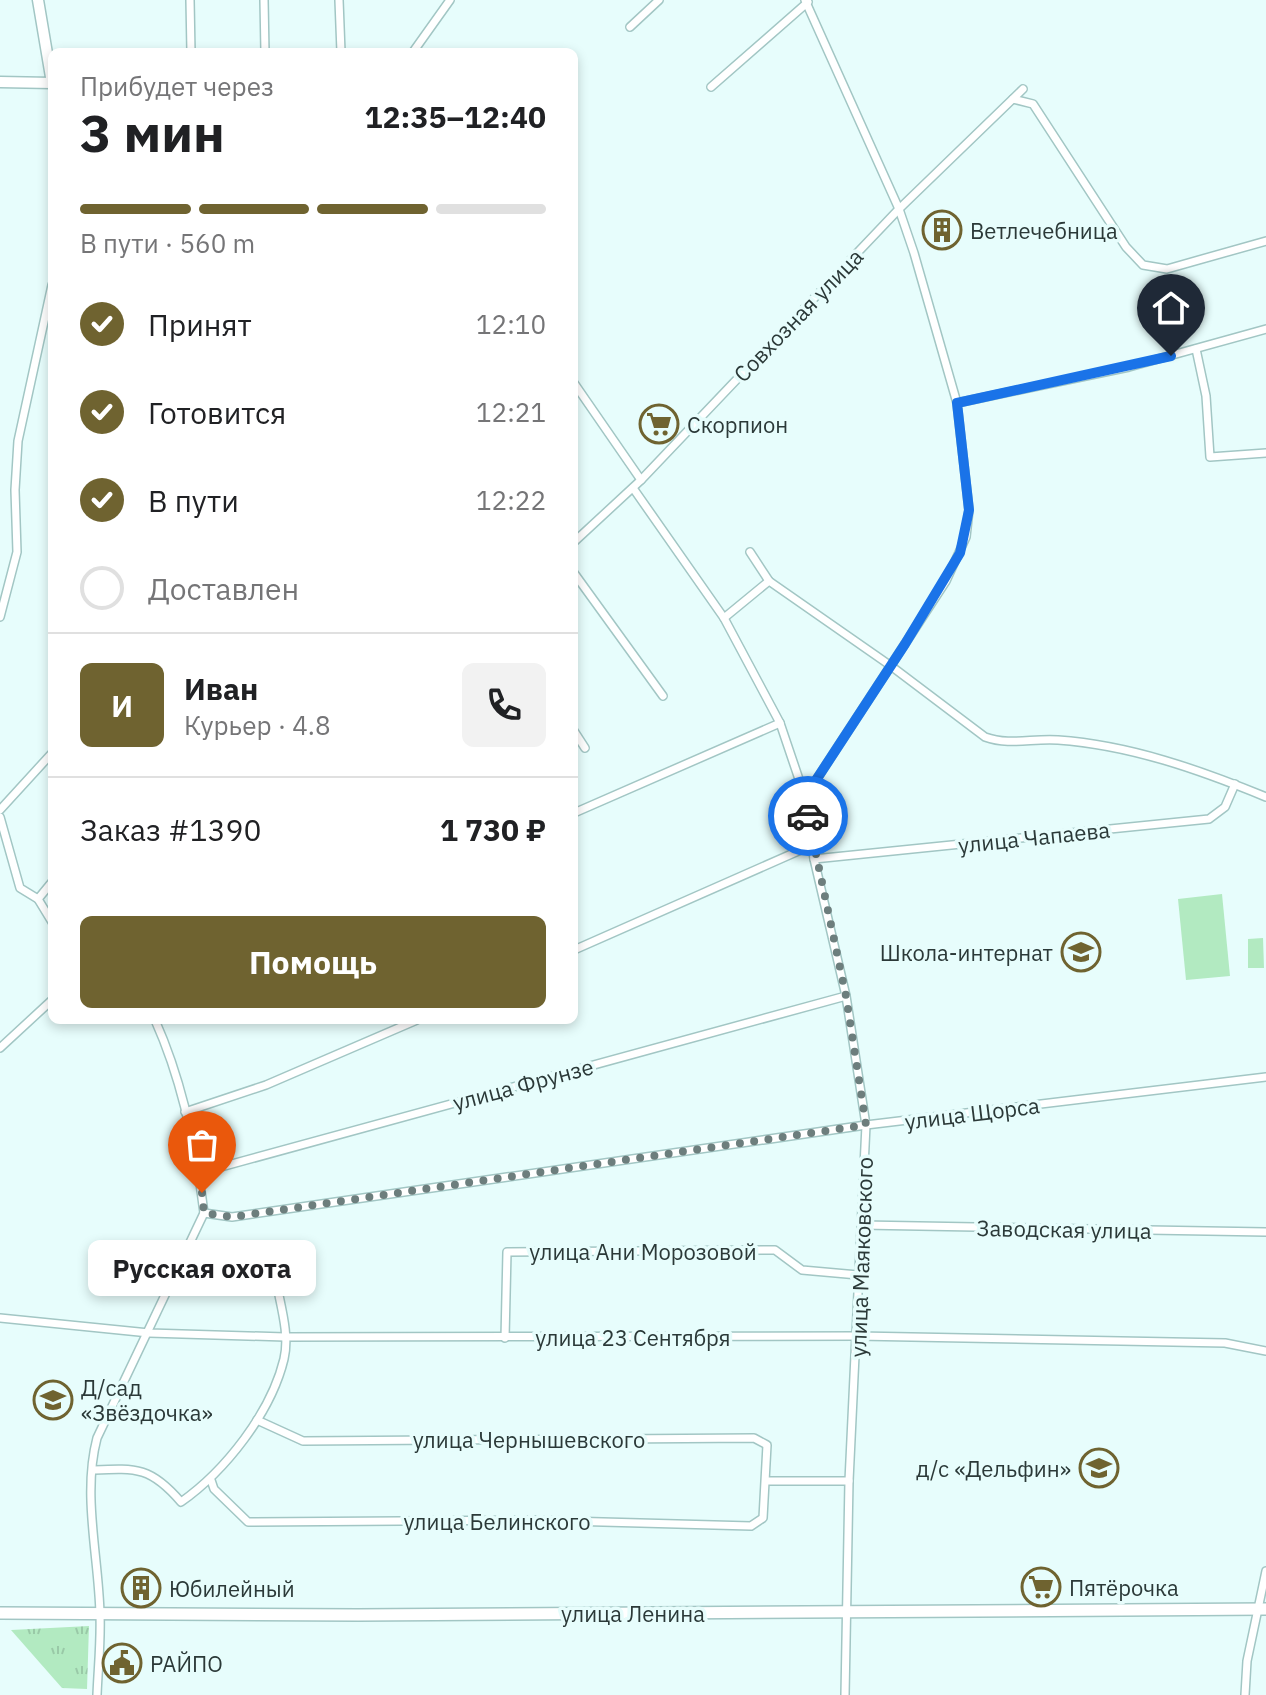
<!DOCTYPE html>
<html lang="ru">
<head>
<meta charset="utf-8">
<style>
	:root { --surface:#fff; --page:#f2f2f2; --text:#202124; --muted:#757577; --line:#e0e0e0; --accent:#6f6330 }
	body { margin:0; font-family:"IBM Plex Sans",sans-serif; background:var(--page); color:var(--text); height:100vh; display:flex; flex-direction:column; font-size:30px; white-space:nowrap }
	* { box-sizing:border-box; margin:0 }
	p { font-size:26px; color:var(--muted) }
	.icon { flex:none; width:44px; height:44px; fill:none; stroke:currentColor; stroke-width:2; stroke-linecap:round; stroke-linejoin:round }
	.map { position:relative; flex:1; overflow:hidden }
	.drawer { position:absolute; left:48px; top:48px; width:530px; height:976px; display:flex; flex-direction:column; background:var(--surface); border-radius:12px; box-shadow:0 4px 12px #0003 }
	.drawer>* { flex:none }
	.pin { position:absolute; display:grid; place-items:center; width:68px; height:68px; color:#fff; margin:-82px -34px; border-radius:50% 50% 50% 0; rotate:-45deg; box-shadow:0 0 8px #0007 }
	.pin .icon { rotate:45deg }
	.courier { position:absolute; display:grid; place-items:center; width:80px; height:80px; margin:-40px; border:6px solid #1a73e8; border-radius:50%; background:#fff; color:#222; box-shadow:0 2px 10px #0007 }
	.bubble { position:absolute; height:56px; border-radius:12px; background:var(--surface); box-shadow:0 4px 12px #0003; font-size:26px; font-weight:700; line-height:56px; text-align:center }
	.overview em { font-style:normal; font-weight:700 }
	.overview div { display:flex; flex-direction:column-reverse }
	.overview { display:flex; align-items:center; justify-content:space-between; height:136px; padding:0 32px }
	h1 { font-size:52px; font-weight:700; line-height:60px }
	.bar { display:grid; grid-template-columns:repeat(4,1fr); gap:12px 8px; align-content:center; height:96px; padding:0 32px }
	.bar i { height:10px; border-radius:6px; background:var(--line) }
	.bar .selected { background:var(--accent) }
	.bar p { grid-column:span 4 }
	.line { display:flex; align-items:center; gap:20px; padding:0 32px; border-top:2px solid var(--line) }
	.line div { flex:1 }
	.round { display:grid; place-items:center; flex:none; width:84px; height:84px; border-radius:12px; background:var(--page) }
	ol { padding:0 32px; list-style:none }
	li { display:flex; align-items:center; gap:24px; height:88px }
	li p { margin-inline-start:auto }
	li .icon { padding:8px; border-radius:50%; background:var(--accent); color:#fff; stroke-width:4 }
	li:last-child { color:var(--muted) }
	li i { width:44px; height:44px; border:4px solid var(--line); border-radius:50% }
	.cta { display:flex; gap:16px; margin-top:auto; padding:16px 32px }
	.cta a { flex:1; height:92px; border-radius:12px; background:var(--accent); color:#fff; font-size:32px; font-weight:700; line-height:92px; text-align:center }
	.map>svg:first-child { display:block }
	.park { fill:url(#park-tufts) }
	.pitch { fill:#b2eac1 }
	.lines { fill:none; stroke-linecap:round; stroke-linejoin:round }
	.street-casing { stroke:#a2c6c4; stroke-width:10 }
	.secondary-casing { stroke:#a2c6c4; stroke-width:13 }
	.primary-casing { stroke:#a2c6c4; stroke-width:14 }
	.street { stroke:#fff; stroke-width:7 }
	.secondary { stroke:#fff; stroke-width:10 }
	.primary { stroke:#fff; stroke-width:11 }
	.done { stroke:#6d7e7d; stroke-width:8; stroke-dasharray:0 14.4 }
	.route { stroke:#1a73e8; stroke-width:10 }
	.labels { text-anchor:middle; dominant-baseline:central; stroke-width:7; stroke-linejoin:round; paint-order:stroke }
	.poi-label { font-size:22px; fill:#2b3938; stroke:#e7fdfc; text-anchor:start }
	.street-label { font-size:22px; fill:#2b3938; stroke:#e7fdfc }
</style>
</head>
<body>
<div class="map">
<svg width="1266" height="1695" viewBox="0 0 1266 1695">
	<defs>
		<pattern id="park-tufts" width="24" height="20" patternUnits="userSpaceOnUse" patternTransform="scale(2)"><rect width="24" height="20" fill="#b2eac1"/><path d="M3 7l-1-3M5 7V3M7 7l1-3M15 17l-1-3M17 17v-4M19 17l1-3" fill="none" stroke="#99c9a7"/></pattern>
	</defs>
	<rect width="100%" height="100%" fill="#e7fdfc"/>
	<path class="park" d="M 89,1626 L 87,1689 L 62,1688 L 11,1630 Z"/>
	<g class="pitch">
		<path d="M 1222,894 L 1230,976 L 1186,980 L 1178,899 Z"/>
		<path d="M 1263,938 L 1264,968 L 1248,968 L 1248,939 Z"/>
	</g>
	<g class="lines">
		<defs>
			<g id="street">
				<path d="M 190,0 L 191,52"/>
				<path d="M 264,0 L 265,52"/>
				<path d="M 339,0 L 341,52"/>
				<path d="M 805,0 L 899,209 L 914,253 L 957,403 L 969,510 L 966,537 L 946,581 L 805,797"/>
				<path d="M 630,27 L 659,0"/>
				<path d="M 413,52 L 450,0"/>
				<path d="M 711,87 L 808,2"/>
				<path d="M 1013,99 L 1033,104 L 1126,247 L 1143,265 L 1167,269 L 1266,241"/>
				<path d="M 1196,349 L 1206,396 L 1210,457 L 1266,453"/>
				<path d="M 574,383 L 641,480"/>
				<path d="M 957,403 L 1129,367 L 1266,329"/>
				<path d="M 633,488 L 724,618 L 780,723 L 805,797 L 814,859 L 846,996 L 866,1125 L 849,1481 L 845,1695"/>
				<path d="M 574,542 L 641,480 L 899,209 L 1023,89"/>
				<path d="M 750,552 L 769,581"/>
				<path d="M 574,573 L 663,696"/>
				<path d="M 0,617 L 17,552 L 15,490 L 18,441 L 52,285"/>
				<path d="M 724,618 L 769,581 L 891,666 L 985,737 C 1010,746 1032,738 1058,740 C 1130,745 1200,770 1266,797"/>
				<path d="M 574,731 L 585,748"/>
				<path d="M 0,810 L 52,753"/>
				<path d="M 574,813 L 780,723"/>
				<path d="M 0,817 L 20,888 L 38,899 L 52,922"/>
				<path d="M 814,859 L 1209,819 L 1225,807 L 1235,784"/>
				<path d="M 38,899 L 52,882"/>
				<path d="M 574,950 L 812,845"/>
				<path d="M 155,1020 C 182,1080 196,1147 204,1213"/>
				<path d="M 0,1048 L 52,1000"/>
				<path d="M 185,1112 L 266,1085 L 417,1020"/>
				<path d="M 199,1173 L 846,996"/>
				<path d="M 204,1213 L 232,1217 L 866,1125 L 1266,1077"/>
				<path d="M 862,1225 L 1266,1232"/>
				<path d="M 0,1318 L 149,1333 L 285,1337 L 858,1336 L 1225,1343 L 1266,1351"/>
				<path d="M 505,1338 L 507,1252 L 775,1250 L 802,1270 L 858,1275"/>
				<path d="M 93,1470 C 137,1468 151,1467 181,1502 C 225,1471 271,1413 284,1359 C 290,1334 280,1304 276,1280"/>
				<path d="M 211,1480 L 214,1489 L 248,1522 L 529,1520 L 751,1526 L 763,1518 L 767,1445 L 754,1438 L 303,1441 L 257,1420"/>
				<path d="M 768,1481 L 849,1481"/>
				<path d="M 97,1695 C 98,1669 101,1642 100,1615 C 99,1558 82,1495 97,1438 L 204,1213"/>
				<path d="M 1245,1695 L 1247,1661 L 1266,1571"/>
			</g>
			<path id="secondary" d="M 0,82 L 52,83 L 38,0"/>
			<path id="primary" d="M 0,1613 L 358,1615 L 1266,1609"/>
		</defs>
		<use href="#street" class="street-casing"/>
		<use href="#secondary" class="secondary-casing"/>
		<use href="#primary" class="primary-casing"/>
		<use href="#street" class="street"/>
		<use href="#secondary" class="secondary"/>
		<use href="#primary" class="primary"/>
	</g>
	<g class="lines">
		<path class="done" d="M 202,1193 L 204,1213 L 232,1217 L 866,1125 L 846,996 L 808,816"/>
		<path class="route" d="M 808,816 L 805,797 L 905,644 L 960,553 L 969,510 L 957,403 L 1171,356"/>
	</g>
	<defs>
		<symbol id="building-ring" viewBox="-11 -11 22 22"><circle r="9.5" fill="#e7fdfc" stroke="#6f6330" stroke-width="1.5"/><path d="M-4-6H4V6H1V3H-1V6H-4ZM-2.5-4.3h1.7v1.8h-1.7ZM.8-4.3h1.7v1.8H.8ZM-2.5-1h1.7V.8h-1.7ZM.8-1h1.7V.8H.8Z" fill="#6f6330"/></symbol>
		<symbol id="supermarket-ring" viewBox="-11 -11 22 22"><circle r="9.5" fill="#e7fdfc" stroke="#6f6330" stroke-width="1.5"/><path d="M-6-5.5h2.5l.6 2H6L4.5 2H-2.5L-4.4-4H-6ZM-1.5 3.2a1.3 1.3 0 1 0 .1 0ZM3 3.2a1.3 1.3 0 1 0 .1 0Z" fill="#6f6330"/></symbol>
		<symbol id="school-ring" viewBox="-11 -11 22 22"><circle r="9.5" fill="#e7fdfc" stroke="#6f6330" stroke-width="1.5"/><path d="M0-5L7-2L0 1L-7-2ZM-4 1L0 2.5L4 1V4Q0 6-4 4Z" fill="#6f6330"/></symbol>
		<symbol id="civic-ring" viewBox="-11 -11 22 22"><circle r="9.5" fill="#e7fdfc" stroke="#6f6330" stroke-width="1.5"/><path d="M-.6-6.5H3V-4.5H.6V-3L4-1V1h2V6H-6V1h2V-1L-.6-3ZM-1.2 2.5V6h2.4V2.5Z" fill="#6f6330"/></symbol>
	</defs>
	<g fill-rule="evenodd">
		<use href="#building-ring" x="920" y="208" width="44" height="44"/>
		<use href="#supermarket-ring" x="637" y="402" width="44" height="44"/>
		<use href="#school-ring" x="1059" y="930" width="44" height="44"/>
		<use href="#school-ring" x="31" y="1378" width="44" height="44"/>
		<use href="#school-ring" x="1077" y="1446" width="44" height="44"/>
		<use href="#supermarket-ring" x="1019" y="1565" width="44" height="44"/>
		<use href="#building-ring" x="119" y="1566" width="44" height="44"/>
		<use href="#civic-ring" x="100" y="1641" width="44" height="44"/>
	</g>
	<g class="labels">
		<g class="poi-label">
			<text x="970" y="230">Ветлечебница</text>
			<text x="687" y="424">Скорпион</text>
			<text x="1053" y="952" text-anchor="end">Школа-интернат</text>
			<text x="81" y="1387">Д/сад<tspan x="81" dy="25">«Звёздочка»</tspan></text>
			<text x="1071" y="1468" text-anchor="end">д/с «Дельфин»</text>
			<text x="1069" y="1587">Пятёрочка</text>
			<text x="169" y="1588">Юбилейный</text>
			<text x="150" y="1663">РАЙПО</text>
		</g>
		<g class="street-label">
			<text transform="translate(798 315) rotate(-46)">Совхозная улица</text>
			<text transform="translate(1034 837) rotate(-6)">улица Чапаева</text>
			<text transform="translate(523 1084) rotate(-15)">улица Фрунзе</text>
			<text transform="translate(972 1113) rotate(-7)">улица Щорса</text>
			<text transform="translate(1064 1229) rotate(1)">Заводская улица</text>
			<text x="643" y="1251">улица Ани Морозовой</text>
			<text transform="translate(861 1257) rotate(-88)">улица Маяковского</text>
			<text x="633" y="1337">улица 23 Сентября</text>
			<text x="529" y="1439">улица Чернышевского</text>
			<text x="497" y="1521">улица Белинского</text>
			<text x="633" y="1613">улица Ленина</text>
		</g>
	</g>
</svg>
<div class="pin" style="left:202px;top:1193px;background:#ea580c"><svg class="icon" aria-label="bag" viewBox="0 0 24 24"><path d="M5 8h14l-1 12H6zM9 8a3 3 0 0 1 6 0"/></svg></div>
<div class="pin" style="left:1171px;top:356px;background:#1f2937"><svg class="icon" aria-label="home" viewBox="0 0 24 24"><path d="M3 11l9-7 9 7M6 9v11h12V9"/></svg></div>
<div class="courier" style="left:808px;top:816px"><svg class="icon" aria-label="car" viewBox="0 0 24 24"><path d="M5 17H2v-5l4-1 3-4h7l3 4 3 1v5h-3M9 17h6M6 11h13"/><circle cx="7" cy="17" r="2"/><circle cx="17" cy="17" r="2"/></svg></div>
<div class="bubble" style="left:88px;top:1240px;width:228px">Русская охота</div>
<section class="drawer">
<div class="overview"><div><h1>3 мин</h1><p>Прибудет через</p></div><em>12:35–12:40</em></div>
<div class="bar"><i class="selected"></i><i class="selected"></i><i class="selected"></i><i></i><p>В пути · 560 m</p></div>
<ol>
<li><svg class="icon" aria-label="check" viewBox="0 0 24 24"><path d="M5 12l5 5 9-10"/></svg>Принят<p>12:10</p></li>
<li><svg class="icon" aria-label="check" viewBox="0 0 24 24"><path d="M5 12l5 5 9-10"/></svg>Готовится<p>12:21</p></li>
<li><svg class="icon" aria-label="check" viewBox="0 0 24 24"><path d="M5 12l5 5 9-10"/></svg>В пути<p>12:22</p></li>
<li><i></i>Доставлен</li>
</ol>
<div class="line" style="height:144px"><b class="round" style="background:var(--accent);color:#fff">И</b><div><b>Иван</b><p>Курьер · 4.8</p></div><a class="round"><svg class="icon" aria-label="phone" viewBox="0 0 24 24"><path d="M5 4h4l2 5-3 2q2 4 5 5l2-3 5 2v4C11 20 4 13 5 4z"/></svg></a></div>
<div class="line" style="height:104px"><div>Заказ #1390</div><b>1 730 ₽</b></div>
<div class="cta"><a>Помощь</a></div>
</section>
</div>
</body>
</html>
